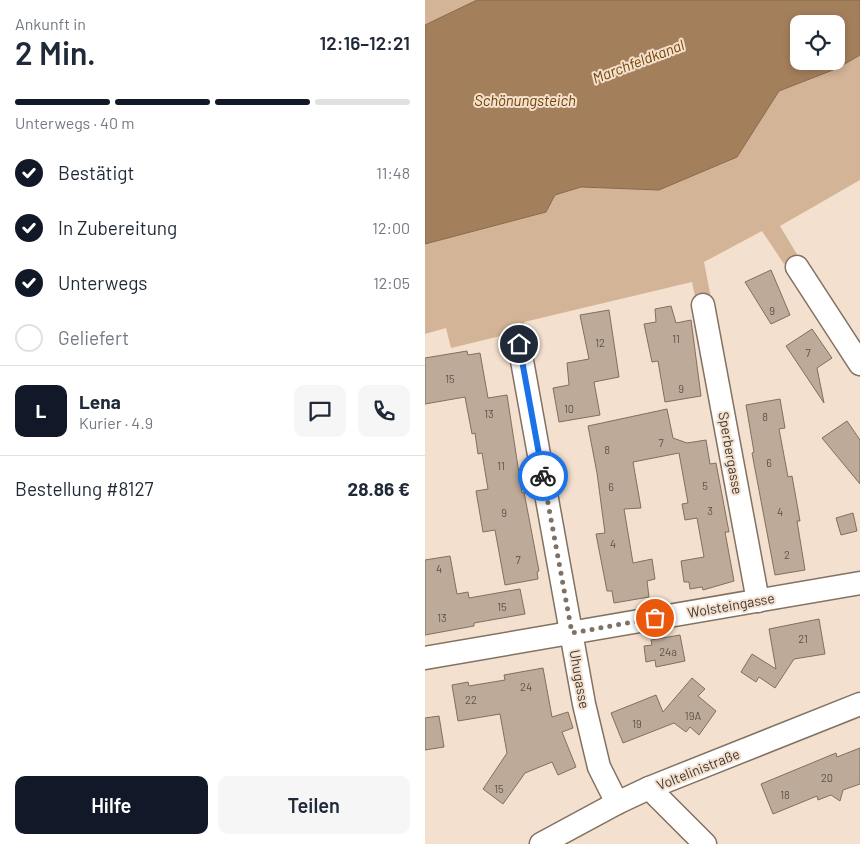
<!DOCTYPE html>
<html lang="de">
<head>
<meta charset="utf-8">
<style>
	:root { --surface:#fff; --page:#f6f6f7; --text:#1f2937; --muted:#747a83; --line:#e0e1e3; --accent:#111827 }
	body { margin:0; font-family:Barlow,sans-serif; background:var(--page); color:var(--text); height:100vh; display:flex; flex-direction:column; font-size:19px; white-space:nowrap }
	* { box-sizing:border-box; margin:0 }
	p { font-size:16px; color:var(--muted) }
	.icon { flex:none; width:28px; height:28px; fill:none; stroke:currentColor; stroke-width:2; stroke-linecap:round; stroke-linejoin:round }
	.map { position:relative; flex:1; overflow:hidden }
	.sheet { display:flex; flex-direction:column; background:var(--surface); width:425px }
	.sheet>* { flex:none }
	.controls { position:absolute; left:365px; top:15px; display:grid; gap:10px }
	.controls a { display:grid; place-items:center; width:55px; height:55px; border-radius:10px; background:var(--surface); box-shadow:0 2px 8px #0003; font-size:25px }
	.pin { position:absolute; display:grid; place-items:center; width:42px; height:42px; color:#fff; margin:-21px; border:2px solid #fff; border-radius:50%; box-shadow:0 1px 5px #0007 }
	.courier { position:absolute; display:grid; place-items:center; width:50px; height:50px; margin:-25px; border:4px solid #1a73e8; border-radius:50%; background:#fff; color:#222; box-shadow:0 1px 6px #0007 }
	.summary em { font-style:normal; font-weight:600 }
	.summary div { display:flex; flex-direction:column-reverse }
	.summary { display:flex; align-items:center; justify-content:space-between; height:85px; padding:0 15px }
	h1 { font-size:32px; font-weight:600; line-height:38px }
	.bar { display:grid; grid-template-columns:repeat(4,1fr); gap:8px 5px; align-content:center; height:60px; padding:0 15px }
	.bar i { height:6px; border-radius:4px; background:var(--line) }
	.bar .current { background:var(--accent) }
	.bar p { grid-column:span 4 }
	.line { display:flex; align-items:center; gap:12px; padding:0 15px; border-top:1px solid var(--line) }
	.line div { flex:1 }
	.round { display:grid; place-items:center; flex:none; width:52px; height:52px; border-radius:10px; background:var(--page) }
	ol { padding:0 15px; list-style:none }
	li { display:flex; align-items:center; gap:15px; height:55px }
	li p { margin-inline-start:auto }
	li .icon { padding:5px; border-radius:50%; background:var(--accent); color:#fff; stroke-width:4 }
	li:last-child { color:var(--muted) }
	li i { width:28px; height:28px; border:2px solid var(--line); border-radius:50% }
	.primary-button { display:flex; gap:10px; margin-top:auto; padding:10px 15px }
	.primary-button a { flex:1; height:58px; border-radius:10px; background:var(--accent); color:#fff; font-size:20px; font-weight:600; line-height:58px; text-align:center }
	.primary-button a+a { background:var(--page); color:var(--text) }
	main { display:flex; flex:1; min-height:0 }
	.map>svg:first-child { display:block }
	.green { fill:#d3b497 }
	.water { fill:#a47f5c; stroke:#86694f; fill-rule:evenodd }
	.building { fill:#bdaa99; stroke:#816f5f }
	.lines { fill:none; stroke-linecap:round; stroke-linejoin:round }
	.minor-casing { stroke:#837161; stroke-width:25 }
	.minor { stroke:#fff; stroke-width:22 }
	.done { stroke:#7e7267; stroke-width:5; stroke-dasharray:0 9 }
	.route { stroke:#1a73e8; stroke-width:6 }
	.labels { text-anchor:middle; dominant-baseline:central; stroke-width:4; stroke-linejoin:round; paint-order:stroke }
	.number-label { font-size:11px; fill:#5e544a }
	.street-label { font-size:14px; fill:#3f3730; stroke:#f4e0ce }
	.water-label { font-size:15px; font-style:italic; fill:#744200; stroke:#f4e0ce }
</style>
</head>
<body>
<main>
<section class="sheet">
<div class="summary"><div><h1>2 Min.</h1><p>Ankunft in</p></div><em>12:16–12:21</em></div>
<div class="bar"><i class="current"></i><i class="current"></i><i class="current"></i><i></i><p>Unterwegs · 40 m</p></div>
<ol>
<li><svg class="icon" aria-label="check" viewBox="0 0 24 24"><path d="M5 12l5 5 9-10"/></svg>Bestätigt<p>11:48</p></li>
<li><svg class="icon" aria-label="check" viewBox="0 0 24 24"><path d="M5 12l5 5 9-10"/></svg>In Zubereitung<p>12:00</p></li>
<li><svg class="icon" aria-label="check" viewBox="0 0 24 24"><path d="M5 12l5 5 9-10"/></svg>Unterwegs<p>12:05</p></li>
<li><i></i>Geliefert</li>
</ol>
<div class="line" style="height:90px"><b class="round" style="background:var(--accent);color:#fff">L</b><div><b>Lena</b><p>Kurier · 4.9</p></div><a class="round"><svg class="icon" aria-label="chat" viewBox="0 0 24 24"><path d="M4 5h16v11H9l-5 4z"/></svg></a><a class="round"><svg class="icon" aria-label="phone" viewBox="0 0 24 24"><path d="M5 4h4l2 5-3 2q2 4 5 5l2-3 5 2v4C11 20 4 13 5 4z"/></svg></a></div>
<div class="line" style="height:65px"><div>Bestellung #8127</div><b>28.86 €</b></div>
<div class="primary-button"><a>Hilfe</a><a>Teilen</a></div>
</section>
<div class="map">
<svg width="435" height="844" viewBox="0 0 435 844">
	<rect width="100%" height="100%" fill="#f4e0ce"/>
	<g class="green">
		<path d="M 0,0 L 52,0 L 0,25 Z"/>
		<path d="M 435,55 L 435,180 L 355,226 L 373,256 L 359,264 L 337,231 L 279,262 L 287,303 L 272,306 L 267,282 L 99,322 L 102,348 L 87,351 L 84,334 L 26,348 L 21,328 L 0,334 L 0,244 L 121,212 L 130,195 L 156,187 L 234,190 L 312,157 L 354,91 L 413,68 Z"/>
	</g>
	<path class="water" d="M 52,0 L 435,0 L 435,55 L 413,68 L 354,91 L 312,157 L 234,190 L 156,187 L 130,195 L 121,212 L 0,244 L 0,25 ZM 374,24 L 411,24 L 411,61 L 374,61 Z"/>
	<g class="building">
		<path d="M 346,270 L 365,315 L 346,324 L 320,282 Z"/>
		<path d="M 246,306 L 251,323 L 266,320 L 276,396 L 240,402 L 233,361 L 227,362 L 219,324 L 231,322 L 230,309 Z"/>
		<path d="M 184,310 L 194,377 L 169,382 L 175,415 L 134,422 L 128,388 L 144,385 L 142,363 L 164,359 L 155,315 Z"/>
		<path d="M 387,329 L 407,358 L 392,368 L 399,403 L 361,346 Z"/>
		<path d="M 42,351 L 43,355 L 55,353 L 63,398 L 82,395 L 97,493 L 99,492 L 114,571 L 112,572 L 113,579 L 80,585 L 70,530 L 58,532 L 51,491 L 63,489 L 57,453 L 53,454 L 50,433 L 47,434 L 40,397 L 0,404 L 0,358 Z"/>
		<path d="M 355,399 L 360,428 L 354,429 L 363,477 L 367,476 L 375,521 L 372,521 L 380,570 L 350,575 L 327,453 L 329,452 L 321,405 Z"/>
		<path d="M 242,409 L 248,438 L 262,443 L 281,440 L 285,464 L 291,463 L 304,532 L 300,532 L 309,581 L 278,590 L 277,587 L 265,589 L 264,582 L 259,582 L 256,561 L 279,557 L 272,518 L 260,520 L 257,504 L 263,503 L 254,453 L 208,462 L 216,508 L 199,509 L 208,563 L 227,559 L 230,579 L 222,581 L 224,597 L 189,603 L 187,591 L 182,591 L 171,534 L 180,533 L 172,473 L 163,426 Z"/>
		<path d="M 422,421 L 435,440 L 435,484 L 397,438 Z"/>
		<path d="M 428,513 L 432,531 L 416,535 L 411,518 Z"/>
		<path d="M 25,556 L 32,594 L 43,592 L 44,598 L 95,589 L 100,614 L 49,623 L 49,626 L 0,635 L 0,560 Z"/>
		<path d="M 394,619 L 400,654 L 369,659 L 350,688 L 334,677 L 331,682 L 316,672 L 327,654 L 351,669 L 344,629 Z"/>
		<path d="M 255,635 L 260,661 L 231,667 L 230,660 L 221,662 L 219,646 L 227,645 L 226,640 Z"/>
		<path d="M 118,668 L 127,717 L 143,712 L 148,728 L 137,732 L 151,767 L 133,775 L 127,762 L 100,773 L 78,804 L 58,789 L 82,753 L 75,714 L 33,721 L 27,685 L 43,682 L 44,686 L 80,680 L 79,675 Z"/>
		<path d="M 267,678 L 280,689 L 273,696 L 291,711 L 274,735 L 265,727 L 261,732 L 249,723 L 198,743 L 186,713 L 231,695 L 238,712 Z"/>
		<path d="M 14,716 L 19,747 L 0,750 L 0,718 Z"/>
		<path d="M 435,748 L 435,784 L 418,790 L 415,801 L 406,795 L 393,800 L 392,796 L 348,814 L 336,784 L 411,753 L 412,757 Z"/>
	</g>
	<g class="lines">
		<defs>
			<g id="minor">
				<path d="M 372,267 L 435,364"/>
				<path d="M 278,305 L 333,601"/>
				<path d="M 94,344 L 159,704 L 174,767 L 192,803"/>
				<path d="M 0,658 L 435,583"/>
				<path d="M 224,788 L 280,844"/>
				<path d="M 116,844 L 192,803 L 224,788 L 435,704"/>
			</g>
		</defs>
		<use href="#minor" class="minor-casing"/>
		<use href="#minor" class="minor"/>
	</g>
	<g class="lines">
		<path class="done" d="M 118,476 L 147,633 L 230,618"/>
		<path class="route" d="M 94,344 L 118,476"/>
	</g>
	<g class="labels">
		<g class="number-label">
			<text x="347" y="310">9</text>
			<text x="251" y="338">11</text>
			<text x="175" y="342">12</text>
			<text x="383" y="352">7</text>
			<text x="25" y="378">15</text>
			<text x="256" y="388">9</text>
			<text x="144" y="408">10</text>
			<text x="64" y="413">13</text>
			<text x="340" y="416">8</text>
			<text x="236" y="442">7</text>
			<text x="182" y="449">8</text>
			<text x="344" y="462">6</text>
			<text x="76" y="465">11</text>
			<text x="280" y="485">5</text>
			<text x="186" y="486">6</text>
			<text x="285" y="510">3</text>
			<text x="355" y="511">4</text>
			<text x="79" y="512">9</text>
			<text x="188" y="543">4</text>
			<text x="362" y="554">2</text>
			<text x="93" y="559">7</text>
			<text x="14" y="568">4</text>
			<text x="77" y="606">15</text>
			<text x="17" y="617">13</text>
			<text x="378" y="638">21</text>
			<text x="243" y="651">24a</text>
			<text x="101" y="686">24</text>
			<text x="46" y="699">22</text>
			<text x="268" y="715">19A</text>
			<text x="212" y="723">19</text>
			<text x="402" y="777">20</text>
			<text x="74" y="788">15</text>
			<text x="360" y="794">18</text>
		</g>
		<g class="street-label">
			<text transform="translate(306 453) rotate(80)">Sperbergasse</text>
			<text transform="translate(306 605) rotate(-10)">Wolsteingasse</text>
			<text transform="translate(155 679) rotate(80)">Uhugasse</text>
			<text transform="translate(273 769) rotate(-22)">Voltelinistraße</text>
		</g>
		<g class="water-label">
			<text transform="translate(213 61) rotate(-21)">Marchfeldkanal</text>
			<text x="100" y="100">Schönungsteich</text>
		</g>
	</g>
</svg>
<div class="controls">
<a><svg class="icon" aria-label="locate" viewBox="0 0 24 24"><circle cx="12" cy="12" r="6"/><path d="M12 2v4M12 18v4M2 12h4M18 12h4"/></svg></a>
</div>
<div class="pin" style="left:230px;top:618px;background:#ea580c"><svg class="icon" aria-label="bag" viewBox="0 0 24 24"><path d="M5 8h14l-1 12H6zM9 8a3 3 0 0 1 6 0"/></svg></div>
<div class="pin" style="left:94px;top:344px;background:#1f2937"><svg class="icon" aria-label="home" viewBox="0 0 24 24"><path d="M3 11l9-7 9 7M6 9v11h12V9"/></svg></div>
<div class="courier" style="left:118px;top:476px"><svg class="icon" aria-label="bike" viewBox="0 0 24 24"><circle cx="6" cy="16" r="4"/><circle cx="18" cy="16" r="4"/><path d="M6 16l4-8h5l3 8M10 8l3 8H6M13 5h3"/></svg></div>
</div>
</main>
</body>
</html>
